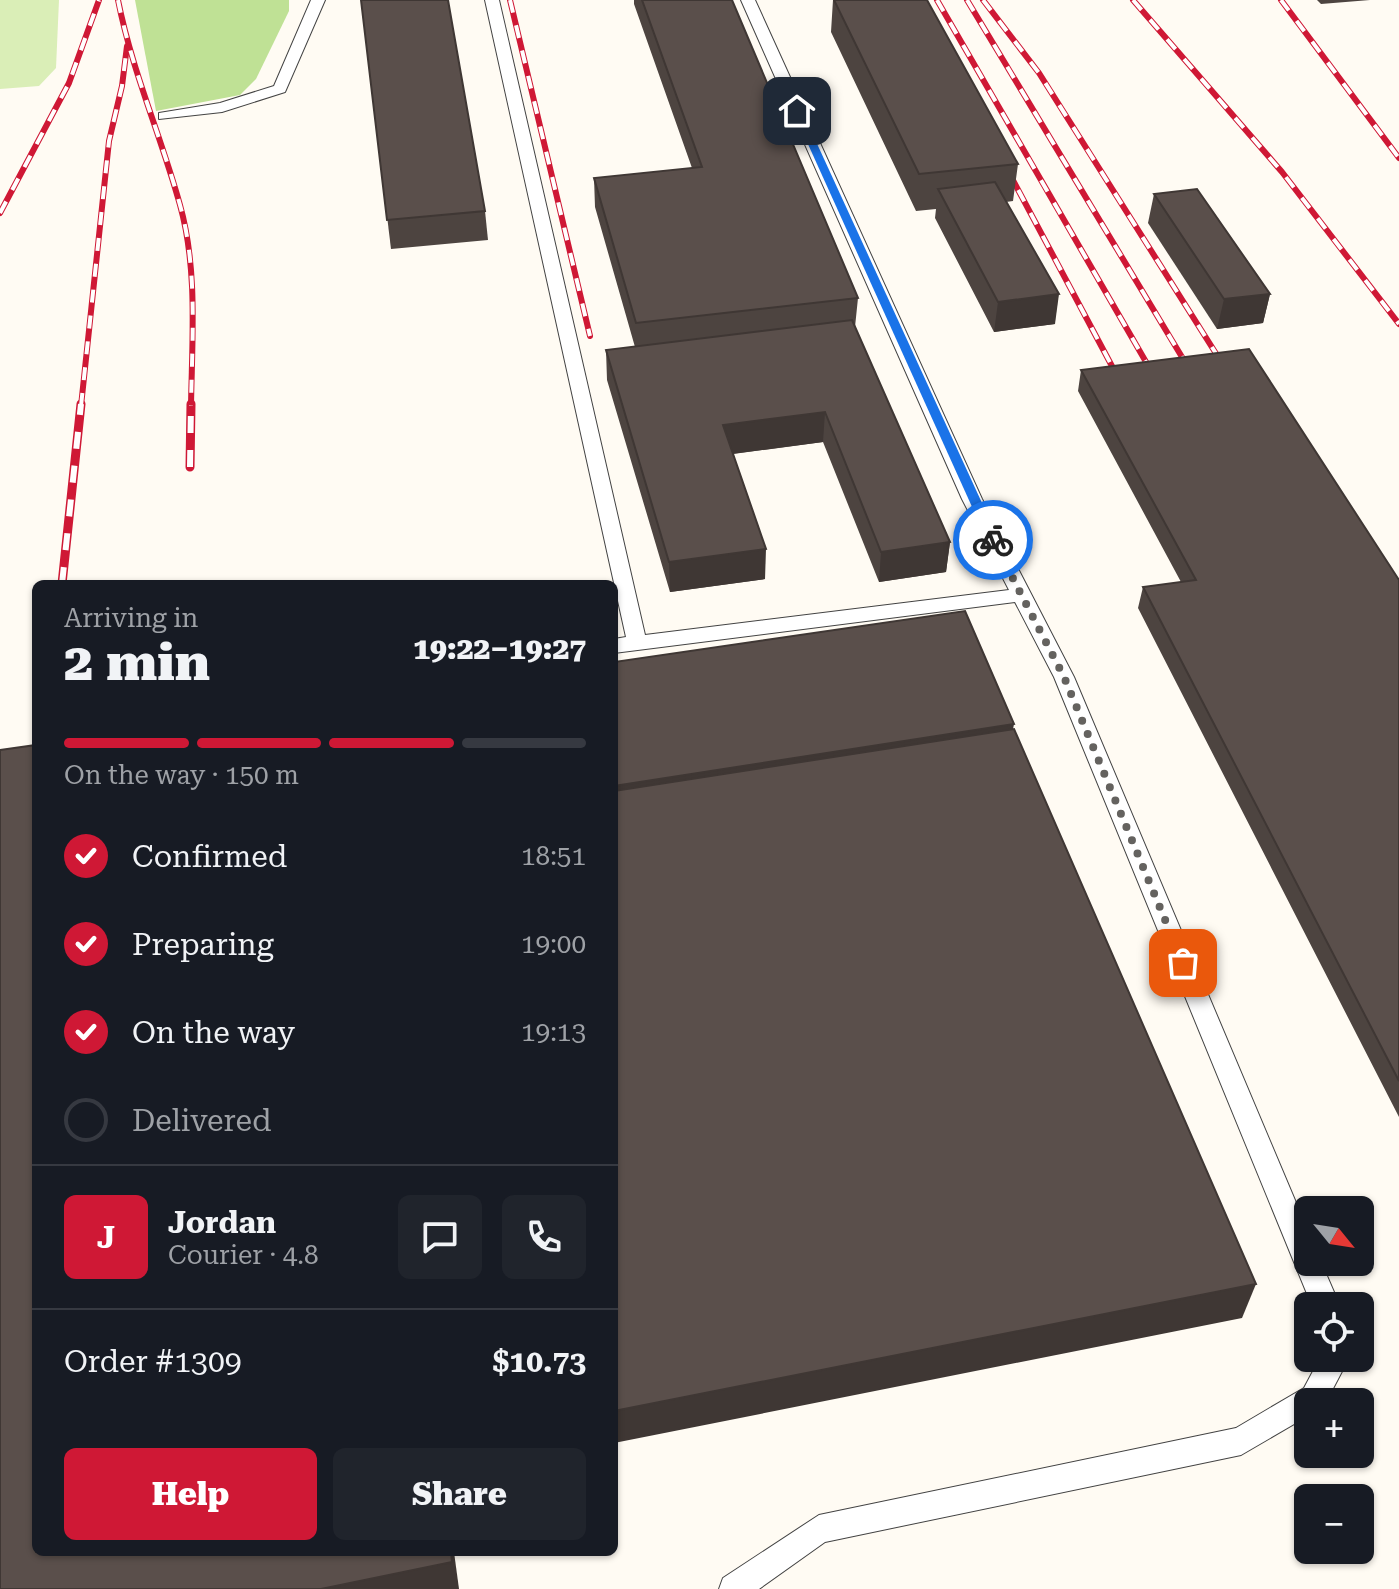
<!DOCTYPE html>
<html lang="en">
<head>
<meta charset="utf-8">
<style>
	:root { --surface:#171b24; --page:#20242c; --text:#f1f3f6; --muted:#9ea1a6; --line:#363941; --accent:#cf1835 }
	body { margin:0; font-family:"Roboto Serif",serif; background:var(--page); color:var(--text); height:100vh; display:flex; flex-direction:column; font-size:30px; white-space:nowrap }
	* { box-sizing:border-box; margin:0 }
	p { font-size:26px; color:var(--muted) }
	.icon { flex:none; width:44px; height:44px; fill:none; stroke:currentColor; stroke-width:2; stroke-linecap:round; stroke-linejoin:round }
	.map { position:relative; flex:1; overflow:hidden }
	.side { position:absolute; left:32px; top:580px; width:586px; height:976px; display:flex; flex-direction:column; background:var(--surface); border-radius:12px; box-shadow:0 2px 6px #0004 }
	.side>* { flex:none }
	.needle { width:52px; rotate:120deg }
	.buttons { position:absolute; left:1294px; top:1196px; display:grid; gap:16px }
	.buttons a { display:grid; place-items:center; width:80px; height:80px; border-radius:12px; background:var(--surface); box-shadow:0 2px 6px #0004; font-size:40px }
	.pin { position:absolute; display:grid; place-items:center; width:68px; height:68px; color:#fff; margin:-34px; border-radius:16px; box-shadow:0 4px 12px #0006 }
	.courier { position:absolute; display:grid; place-items:center; width:80px; height:80px; margin:-40px; border:6px solid #1a73e8; border-radius:50%; background:#fff; color:#222; box-shadow:0 2px 10px #0007 }
	.overview em { font-style:normal; font-weight:800 }
	.overview div { display:flex; flex-direction:column-reverse }
	.overview { display:flex; align-items:center; justify-content:space-between; height:136px; padding:0 32px }
	h1 { font-size:52px; font-weight:800; line-height:60px }
	.bar { display:grid; grid-template-columns:repeat(4,1fr); gap:12px 8px; align-content:center; height:96px; padding:0 32px }
	.bar i { height:10px; border-radius:6px; background:var(--line) }
	.bar .current { background:var(--accent) }
	.bar p { grid-column:span 4 }
	.line { display:flex; align-items:center; gap:20px; padding:0 32px; border-top:2px solid var(--line) }
	.line div { flex:1 }
	.round { display:grid; place-items:center; flex:none; width:84px; height:84px; border-radius:12px; background:var(--page) }
	ol { padding:0 32px; list-style:none }
	li { display:flex; align-items:center; gap:24px; height:88px }
	li p { margin-inline-start:auto }
	li .icon { padding:8px; border-radius:50%; background:var(--accent); color:#fff; stroke-width:4 }
	li:last-child { color:var(--muted) }
	li i { width:44px; height:44px; border:4px solid var(--line); border-radius:50% }
	.primary-button { display:flex; gap:16px; margin-top:auto; padding:16px 32px }
	.primary-button a { flex:1; height:92px; border-radius:12px; background:var(--accent); color:#fff; font-size:32px; font-weight:800; line-height:92px; text-align:center }
	.primary-button a+a { background:var(--page); color:var(--text) }
	.map>svg:first-child { display:block }
	.green { fill:#daeeb7 }
	.forest { fill:#bfe195 }
	.lines { fill:none; stroke-linecap:round; stroke-linejoin:round }
	.lane-casing { stroke:#434343; stroke-width:2 }
	.lane { fill:#fff; fill-rule:evenodd }
	.rail-far1-casing { stroke:#cf1835; stroke-width:6 }
	.rail-casing { stroke:#cf1835; stroke-width:9 }
	.rail-far1 { stroke:#fff; stroke-width:4; stroke-dasharray:13; stroke-linecap:butt }
	.rail { stroke:#fff; stroke-width:6; stroke-dasharray:17; stroke-linecap:butt }
	.wall { fill:#4d4440 }
	.shaded-wall { fill:#3f3734 }
	.building { fill:#5a4f4b; stroke:#3f3734; stroke-width:2 }
	.route { fill:#1a73e8 }
	.done { stroke:#64625f; stroke-width:8; stroke-dasharray:0 14.4 }
</style>
</head>
<body>
<div class="map">
<svg width="1399" height="1589" viewBox="0 0 1399 1589">
	<rect width="100%" height="100%" fill="#fffbf3"/>
	<path class="green" d="M 0,0 L 59,0 L 56,68 L 39,86 L 0,89 Z"/>
	<path class="forest" d="M 135,0 L 289,0 L 289,11 L 256,79 L 240,95 L 156,111 Z"/>
	<g class="lines">
		<defs>
			<g id="lane">
				<path d="M 311,0 L 325,0 L 285,92 L 222,112 L 159,119 L 159,113 L 220,103 L 274,86 Z"/>
				<path d="M 485,0 L 499,0 L 645,635 L 1009,590 L 962,499 L 741,0 L 755,0 L 982,499 L 1074,677 L 1308,1231 L 1308,1262 L 1321,1262 L 1340,1306 L 1312,1306 L 1054,677 L 1015,602 L 614,653 L 614,639 L 626,637 Z"/>
				<path d="M 1320,1358 L 1349,1358 L 1326,1402 L 1308,1402 L 1308,1416 L 1241,1455 L 825,1542 L 759,1589 L 719,1589 L 723,1578 L 819,1515 L 1236,1428 L 1304,1388 Z"/>
			</g>
		</defs>
		<use href="#lane" class="lane-casing"/>
		<use href="#lane" class="lane"/>
		<defs>
			<g id="rail-far1">
				<path d="M 118,0 C 132,71 161,136 180,205 C 198,269 192,340 191,406"/>
				<path d="M 510,0 L 590,336"/>
				<path d="M 937,0 L 1157,381"/>
				<path d="M 967,0 L 1194,377"/>
				<path d="M 983,0 L 1039,73 L 1227,371"/>
				<path d="M 1133,0 L 1282,172 L 1399,324"/>
				<path d="M 1281,0 L 1399,158"/>
				<path d="M 1006,167 L 1122,385"/>
				<path d="M 0,213 L 69,83 L 99,0"/>
				<path d="M 81,406 L 109,141 L 122,86 L 127,46"/>
			</g>
			<g id="rail">
				<path d="M 190,467 L 191,404"/>
				<path d="M 62,584 L 81,404"/>
			</g>
		</defs>
		<use href="#rail-far1" class="rail-far1-casing"/>
		<use href="#rail" class="rail-casing"/>
		<use href="#rail-far1" class="rail-far1"/>
		<use href="#rail" class="rail"/>
	</g>
	<g class="wall">
		<path d="M 361,0 L 485,211 L 488,240 L 391,249 Z"/>
		<path d="M 634,0 L 732,0 L 858,298 L 855,327 L 950,542 L 946,572 L 879,582 L 823,442 L 733,454 L 765,579 L 670,592 L 607,380 L 606,350 L 635,347 L 595,207 L 594,178 L 692,168 L 634,4 Z"/>
		<path d="M 833,0 L 927,0 L 1018,164 L 1013,201 L 1006,202 L 1055,324 L 994,332 L 935,218 L 936,209 L 916,211 L 831,32 Z"/>
		<path d="M 1317,0 L 1370,0 L 1321,4 Z"/>
		<path d="M 1154,194 L 1270,294 L 1263,323 L 1217,329 L 1148,223 Z"/>
		<path d="M 1081,370 L 1399,580 L 1399,1117 L 1138,608 L 1143,587 L 1181,582 L 1078,391 Z"/>
	</g>
	<g class="shaded-wall">
		<path d="M 1059,294 L 1055,324 L 994,332 L 998,302 Z"/>
		<path d="M 1270,294 L 1263,323 L 1217,329 L 1224,299 Z"/>
		<path d="M 825,412 L 823,442 L 723,455 L 723,425 Z"/>
		<path d="M 950,542 L 946,572 L 879,582 L 881,552 Z"/>
		<path d="M 766,549 L 765,579 L 670,592 L 669,562 Z"/>
		<path d="M 1014,724 L 1007,762 L 614,824 L 614,786 Z"/>
		<path d="M 1256,1284 L 1242,1318 L 614,1443 L 614,1411 Z"/>
		<path d="M 451,1552 L 454,1552 L 459,1589 L 321,1589 Z"/>
	</g>
	<g class="building">
		<path d="M 361,0 L 448,0 L 485,211 L 387,220 Z"/>
		<path d="M 642,0 L 732,0 L 858,298 L 636,323 L 594,178 L 702,167 Z"/>
		<path d="M 834,0 L 927,0 L 1018,164 L 919,174 Z"/>
		<path d="M 995,182 L 1059,294 L 998,302 L 938,189 Z"/>
		<path d="M 1197,189 L 1270,294 L 1224,299 L 1154,194 Z"/>
		<path d="M 852,320 L 950,542 L 881,552 L 825,412 L 723,425 L 766,549 L 669,562 L 606,350 Z"/>
		<path d="M 1249,349 L 1399,580 L 1399,1081 L 1143,587 L 1196,580 L 1081,370 Z"/>
		<path d="M 965,611 L 1014,724 L 614,786 L 614,662 Z"/>
		<path d="M 1014,729 L 1256,1284 L 614,1411 L 614,791 Z"/>
		<path d="M 36,745 L 36,1552 L 451,1552 L 452,1562 L 321,1589 L 0,1589 L 0,750 Z"/>
	</g>
	<path class="route" d="M 797,108 L 802,111 L 999,540 L 997,542 L 987,540 L 793,111 Z"/>
	<g class="lines">
		<path class="done" d="M 993,540 L 1064,677 L 1183,963"/>
	</g>
</svg>
<div class="buttons">
<a><svg class="needle" viewBox="-14 -14 28 28"><path d="M0-13l5 13h-10z" fill="#e53935"/><path d="M0 13l5-13h-10z" fill="#9ea1a6"/></svg></a>
<a><svg class="icon" aria-label="locate" viewBox="0 0 24 24"><circle cx="12" cy="12" r="6"/><path d="M12 2v4M12 18v4M2 12h4M18 12h4"/></svg></a>
<a>+</a>
<a>−</a>
</div>
<div class="pin" style="left:1183px;top:963px;background:#ea580c"><svg class="icon" aria-label="bag" viewBox="0 0 24 24"><path d="M5 8h14l-1 12H6zM9 8a3 3 0 0 1 6 0"/></svg></div>
<div class="pin" style="left:797px;top:111px;background:#1f2937"><svg class="icon" aria-label="home" viewBox="0 0 24 24"><path d="M3 11l9-7 9 7M6 9v11h12V9"/></svg></div>
<div class="courier" style="left:993px;top:540px"><svg class="icon" aria-label="bike" viewBox="0 0 24 24"><circle cx="6" cy="16" r="4"/><circle cx="18" cy="16" r="4"/><path d="M6 16l4-8h5l3 8M10 8l3 8H6M13 5h3"/></svg></div>
<section class="side">
<div class="overview"><div><h1>2 min</h1><p>Arriving in</p></div><em>19:22–19:27</em></div>
<div class="bar"><i class="current"></i><i class="current"></i><i class="current"></i><i></i><p>On the way · 150 m</p></div>
<ol>
<li><svg class="icon" aria-label="check" viewBox="0 0 24 24"><path d="M5 12l5 5 9-10"/></svg>Confirmed<p>18:51</p></li>
<li><svg class="icon" aria-label="check" viewBox="0 0 24 24"><path d="M5 12l5 5 9-10"/></svg>Preparing<p>19:00</p></li>
<li><svg class="icon" aria-label="check" viewBox="0 0 24 24"><path d="M5 12l5 5 9-10"/></svg>On the way<p>19:13</p></li>
<li><i></i>Delivered</li>
</ol>
<div class="line" style="height:144px"><b class="round" style="background:var(--accent);color:#fff">J</b><div><b>Jordan</b><p>Courier · 4.8</p></div><a class="round"><svg class="icon" aria-label="chat" viewBox="0 0 24 24"><path d="M4 5h16v11H9l-5 4z"/></svg></a><a class="round"><svg class="icon" aria-label="phone" viewBox="0 0 24 24"><path d="M5 4h4l2 5-3 2q2 4 5 5l2-3 5 2v4C11 20 4 13 5 4z"/></svg></a></div>
<div class="line" style="height:104px"><div>Order #1309</div><b>$10.73</b></div>
<div class="primary-button"><a>Help</a><a>Share</a></div>
</section>
</div>
</body>
</html>
